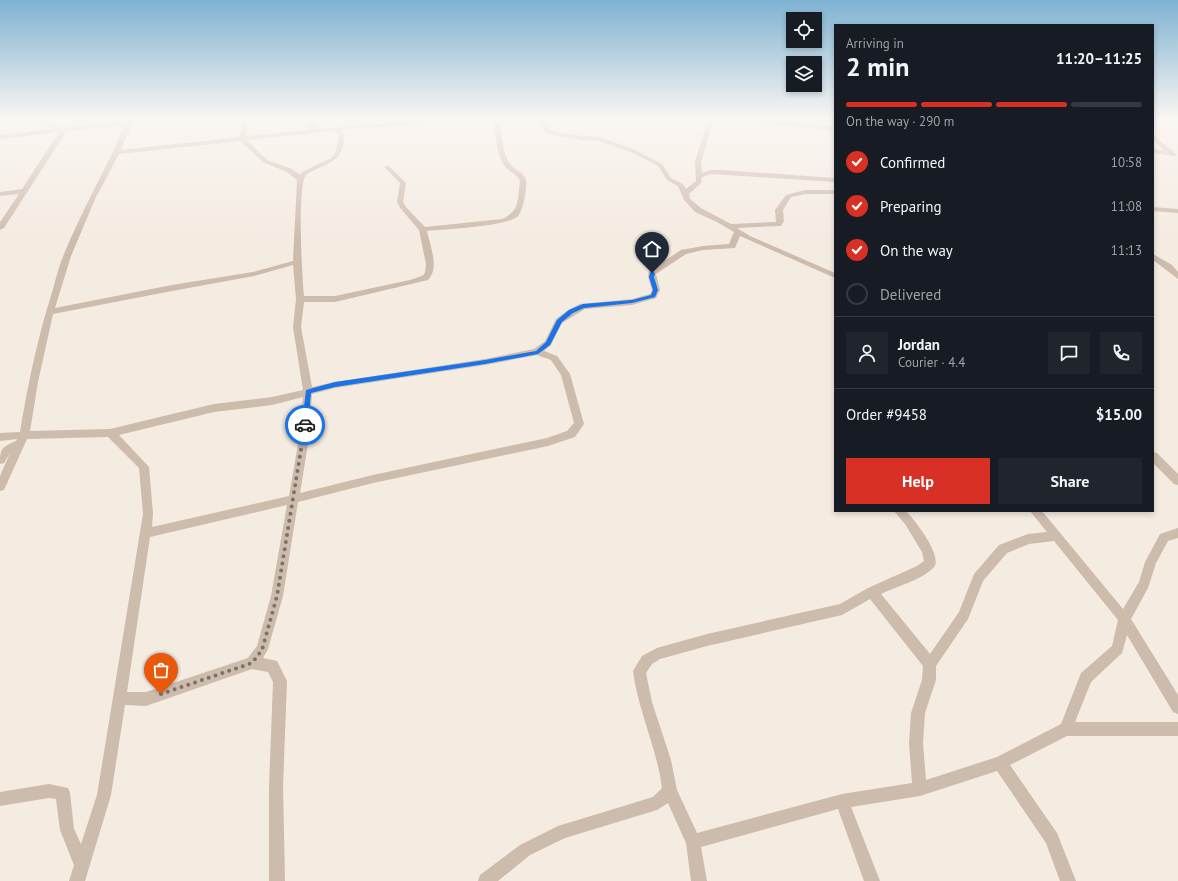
<!DOCTYPE html>
<html lang="en">
<head>
<meta charset="utf-8">
<style>
	:root { --surface:#171b24; --page:#20242c; --text:#f1f3f6; --muted:#9ea1a6; --line:#363941; --accent:#d93025 }
	body { margin:0; font-family:"PT Sans",sans-serif; background:var(--page); color:var(--text); height:100vh; display:flex; flex-direction:column; font-size:15px; white-space:nowrap }
	* { box-sizing:border-box; margin:0 }
	p { font-size:13px; color:var(--muted) }
	.icon { flex:none; width:22px; height:22px; fill:none; stroke:currentColor; stroke-width:2; stroke-linecap:round; stroke-linejoin:round }
	.map { position:relative; flex:1; overflow:hidden }
	.side { position:absolute; left:834px; top:24px; width:320px; height:488px; display:flex; flex-direction:column; background:var(--surface); border-radius:0px; box-shadow:0 2px 6px #0003 }
	.side>* { flex:none }
	.fabs { position:absolute; left:786px; top:12px; display:grid; gap:8px }
	.fabs a { display:grid; place-items:center; width:36px; height:36px; border-radius:0px; background:var(--surface); box-shadow:0 2px 6px #0003; font-size:20px }
	.pin { position:absolute; display:grid; place-items:center; width:34px; height:34px; color:#fff; margin:-41px -17px; border-radius:50% 50% 50% 0; rotate:-45deg; box-shadow:0 0 4px #0007 }
	.pin .icon { rotate:45deg }
	.courier { position:absolute; display:grid; place-items:center; width:40px; height:40px; margin:-20px; border:3px solid #1a73e8; border-radius:50%; background:#fff; color:#222; box-shadow:0 1px 5px #0007 }
	.summary em { font-style:normal; font-weight:700 }
	.summary div { display:flex; flex-direction:column-reverse }
	.summary { display:flex; align-items:center; justify-content:space-between; height:68px; padding:0 12px }
	h1 { font-size:26px; font-weight:700; line-height:30px }
	.bar { display:grid; grid-template-columns:repeat(4,1fr); gap:6px 4px; align-content:center; height:48px; padding:0 12px }
	.bar i { height:5px; border-radius:3px; background:var(--line) }
	.bar .selected { background:var(--accent) }
	.bar p { grid-column:span 4 }
	.line { display:flex; align-items:center; gap:10px; padding:0 12px; border-top:1px solid var(--line) }
	.line div { flex:1 }
	.round { display:grid; place-items:center; flex:none; width:42px; height:42px; border-radius:0px; background:var(--page) }
	ol { padding:0 12px; list-style:none }
	li { display:flex; align-items:center; gap:12px; height:44px }
	li p { margin-inline-start:auto }
	li .icon { padding:4px; border-radius:50%; background:var(--accent); color:#fff; stroke-width:4 }
	li:last-child { color:var(--muted) }
	li i { width:22px; height:22px; border:2px solid var(--line); border-radius:50% }
	.action { display:flex; gap:8px; margin-top:auto; padding:8px 12px }
	.action a { flex:1; height:46px; border-radius:0px; background:var(--accent); color:#fff; font-size:16px; font-weight:700; line-height:46px; text-align:center }
	.action a+a { background:var(--page); color:var(--text) }
	.map>svg:first-child { display:block }
	.lines { fill:none; stroke-linecap:round; stroke-linejoin:round }
	.minor { fill:#cdbbac; fill-rule:evenodd }
	.route { fill:#1a73e8 }
	.done { stroke:#7c716b; stroke-width:4; stroke-dasharray:0 7.2 }
</style>
</head>
<body>
<div class="map">
<svg width="1178" height="881" viewBox="0 0 1178 881">
	<rect width="100%" height="100%" fill="#f4ebe1"/>
	<g class="lines">
		<g class="minor">
			<path d="M 39,119 L 45,119 L 46,121 L 62,128 L 127,121 L 128,119 L 134,119 L 121,150 L 239,137 L 242,125 L 239,119 L 245,119 L 248,125 L 246,136 L 309,130 L 309,119 L 315,119 L 315,129 L 435,119 L 459,119 L 456,121 L 341,130 L 345,135 C 341,159 338,159 317,169 C 313,171 308,173 306,175 C 297,186 302,278 304,296 L 335,296 L 410,280 L 422,276 L 425,273 L 426,264 L 419,230 L 401,209 L 397,202 L 400,183 L 385,168 L 385,166 L 389,166 L 406,183 L 403,202 L 406,207 L 425,227 L 502,219 C 521,210 517,200 520,181 C 517,173 508,172 504,165 C 496,153 496,135 494,121 L 492,119 L 543,119 L 546,121 L 549,129 L 552,131 L 581,136 L 600,137 L 635,150 L 662,164 L 671,178 L 683,184 L 686,189 L 696,181 L 695,162 L 706,125 L 712,119 L 718,119 L 712,126 L 701,162 L 702,173 L 710,170 L 722,170 L 835,178 L 835,182 L 711,174 L 702,177 L 701,183 L 689,194 L 690,199 L 701,208 L 731,224 L 776,222 L 775,210 L 786,195 L 805,190 L 835,190 L 835,194 L 805,194 L 791,197 L 783,210 L 784,221 L 781,226 L 737,228 L 750,236 L 835,273 L 835,278 L 740,236 L 735,248 L 703,250 L 686,254 L 656,274 L 660,290 L 656,298 L 632,305 L 585,309 L 562,323 L 551,345 L 544,351 L 557,356 L 570,374 L 584,424 L 575,437 L 548,446 L 373,483 L 298,502 L 283,596 L 268,649 L 263,658 L 277,661 L 287,681 L 283,787 L 285,881 L 269,881 L 269,787 L 273,682 L 268,672 L 252,669 L 146,706 L 125,705 L 111,795 L 85,881 L 69,881 L 74,865 L 60,830 L 56,799 L 49,798 L 0,806 L 0,792 L 49,784 L 68,788 L 70,793 L 74,829 L 81,844 L 97,795 L 143,514 L 139,468 L 108,437 L 27,439 L 4,490 L 0,491 L 0,476 L 10,453 L 4,463 L 0,464 C 0,448 2,447 16,441 L 17,439 L 0,441 L 0,433 L 20,432 C 28,383 38,336 53,289 C 56,278 59,266 64,254 C 82,210 106,169 125,125 L 66,132 L 4,228 L 0,230 L 0,222 L 19,194 L 0,196 L 0,192 L 22,189 L 59,132 L 0,139 L 0,135 L 54,129 L 41,123 ZM 536,120 L 541,123 L 543,130 L 548,134 L 581,140 L 599,141 L 631,152 L 658,166 L 667,180 L 678,186 L 684,200 L 695,212 L 717,222 L 734,232 L 729,244 L 703,246 L 681,250 L 649,271 L 648,277 L 652,290 L 650,294 L 632,299 L 580,304 L 568,310 L 556,319 L 545,341 L 534,349 L 485,359 L 335,382 L 312,387 L 301,327 L 304,302 L 335,302 L 428,280 C 440,268 430,246 427,231 C 445,229 507,227 518,216 C 523,211 527,189 526,181 C 525,172 514,170 510,164 C 502,152 502,135 500,122 L 507,123 ZM 335,131 L 339,135 L 336,152 L 331,158 L 302,172 L 300,175 L 292,169 L 267,160 L 247,140 ZM 240,141 L 263,162 L 287,172 L 297,180 L 293,261 L 253,272 L 172,285 L 55,308 L 71,256 L 96,197 L 119,154 ZM 293,265 L 296,299 L 293,327 L 303,390 L 272,397 L 214,404 L 110,429 L 30,431 L 38,382 L 53,314 L 172,291 L 254,276 ZM 537,355 L 551,360 L 561,375 L 574,423 L 567,431 L 547,438 L 373,475 L 300,493 L 308,444 L 312,394 L 335,388 L 485,365 ZM 303,397 L 298,444 L 289,496 L 152,527 L 153,514 L 149,467 L 119,435 L 214,412 L 272,405 ZM 287,505 L 271,596 L 257,646 L 248,658 L 146,692 L 127,692 L 150,537 Z"/>
			<path d="M 737,119 L 756,119 L 835,127 L 835,131 L 740,121 Z"/>
			<path d="M 1153,135 L 1175,153 L 1177,155 L 1176,156 L 1153,153 L 1153,149 L 1165,151 L 1153,140 Z"/>
			<path d="M 1153,207 L 1178,209 L 1178,213 L 1153,211 Z"/>
			<path d="M 1153,254 L 1172,265 L 1178,272 L 1178,279 L 1153,260 Z"/>
			<path d="M 1153,452 L 1157,453 L 1178,474 L 1178,485 L 1174,484 L 1153,463 Z"/>
			<path d="M 894,511 L 906,511 C 914,519 943,556 934,567 C 924,579 895,587 881,594 L 930,654 L 959,612 L 974,574 L 999,545 L 1028,534 L 1047,532 L 1030,511 L 1042,511 L 1123,609 L 1139,582 L 1145,562 L 1160,534 L 1178,528 L 1178,538 L 1168,541 L 1156,563 L 1148,588 L 1131,619 L 1178,695 L 1178,714 L 1173,712 L 1127,635 L 1122,653 L 1091,682 L 1075,722 L 1178,722 L 1178,736 L 1067,736 L 1010,765 L 1057,833 L 1076,881 L 1060,881 L 1046,843 L 997,771 L 920,796 L 851,807 L 880,881 L 864,881 L 838,809 L 701,847 L 707,881 L 691,881 L 686,843 L 668,803 L 657,810 L 565,838 L 530,855 L 498,881 L 478,881 L 480,875 L 520,845 L 558,826 L 653,797 L 662,788 C 657,748 638,711 633,671 L 642,656 L 657,648 L 707,634 L 840,604 L 868,588 L 917,566 L 924,561 L 922,552 L 905,524 ZM 1054,541 L 1118,620 L 1112,646 L 1081,673 L 1061,724 L 997,757 L 926,780 L 923,743 L 925,713 L 936,680 L 936,666 L 968,619 L 983,581 L 1007,553 L 1029,544 ZM 870,599 L 923,666 L 922,680 L 911,713 L 909,743 L 912,783 L 842,794 L 697,833 L 677,790 L 671,760 L 652,702 L 646,673 L 652,664 L 660,659 L 707,646 L 842,615 Z"/>
		</g>
	</g>
	<linearGradient id="sky" x2="0" y2="1"><stop stop-color="#7eb2d2"/><stop offset="0.49" stop-color="#faf6f2"/><stop offset="1" stop-color="#faf6f2" stop-opacity="0"/></linearGradient>
	<rect width="1178" height="242" fill="url(#sky)"/>
	<path class="route" d="M 652,271 L 655,273 L 654,277 L 658,290 L 655,297 L 632,303 L 584,308 L 573,313 L 562,322 L 550,345 L 538,354 L 485,364 L 335,387 L 311,393 L 308,425 L 305,428 L 302,425 L 306,390 L 335,382 L 485,360 L 536,351 L 546,342 L 557,320 L 569,310 L 583,304 L 632,300 L 651,295 L 653,290 L 649,277 L 650,273 Z"/>
	<g class="lines">
		<path class="done" d="M 161,694 L 252,663 L 262,650 L 277,596 L 305,425"/>
	</g>
</svg>
<div class="fabs">
<a><svg class="icon" aria-label="locate" viewBox="0 0 24 24"><circle cx="12" cy="12" r="6"/><path d="M12 2v4M12 18v4M2 12h4M18 12h4"/></svg></a>
<a><svg class="icon" aria-label="layers" viewBox="0 0 24 24"><path d="M12 4l9 5-9 5-9-5zM3 14l9 5 9-5"/></svg></a>
</div>
<div class="pin" style="left:161px;top:694px;background:#ea580c"><svg class="icon" aria-label="bag" viewBox="0 0 24 24"><path d="M5 8h14l-1 12H6zM9 8a3 3 0 0 1 6 0"/></svg></div>
<div class="pin" style="left:652px;top:273px;background:#1f2937"><svg class="icon" aria-label="home" viewBox="0 0 24 24"><path d="M3 11l9-7 9 7M6 9v11h12V9"/></svg></div>
<div class="courier" style="left:305px;top:425px"><svg class="icon" aria-label="car" viewBox="0 0 24 24"><path d="M5 17H2v-5l4-1 3-4h7l3 4 3 1v5h-3M9 17h6M6 11h13"/><circle cx="7" cy="17" r="2"/><circle cx="17" cy="17" r="2"/></svg></div>
<section class="side">
<div class="summary"><div><h1>2 min</h1><p>Arriving in</p></div><em>11:20–11:25</em></div>
<div class="bar"><i class="selected"></i><i class="selected"></i><i class="selected"></i><i></i><p>On the way · 290 m</p></div>
<ol>
<li><svg class="icon" aria-label="check" viewBox="0 0 24 24"><path d="M5 12l5 5 9-10"/></svg>Confirmed<p>10:58</p></li>
<li><svg class="icon" aria-label="check" viewBox="0 0 24 24"><path d="M5 12l5 5 9-10"/></svg>Preparing<p>11:08</p></li>
<li><svg class="icon" aria-label="check" viewBox="0 0 24 24"><path d="M5 12l5 5 9-10"/></svg>On the way<p>11:13</p></li>
<li><i></i>Delivered</li>
</ol>
<div class="line" style="height:72px"><a class="round"><svg class="icon" aria-label="person" viewBox="0 0 24 24"><circle cx="12" cy="8" r="4"/><path d="M4 21q1-7 8-7t8 7"/></svg></a><div><b>Jordan</b><p>Courier · 4.4</p></div><a class="round"><svg class="icon" aria-label="chat" viewBox="0 0 24 24"><path d="M4 5h16v11H9l-5 4z"/></svg></a><a class="round"><svg class="icon" aria-label="phone" viewBox="0 0 24 24"><path d="M5 4h4l2 5-3 2q2 4 5 5l2-3 5 2v4C11 20 4 13 5 4z"/></svg></a></div>
<div class="line" style="height:52px"><div>Order #9458</div><b>$15.00</b></div>
<div class="action"><a>Help</a><a>Share</a></div>
</section>
</div>
</body>
</html>
